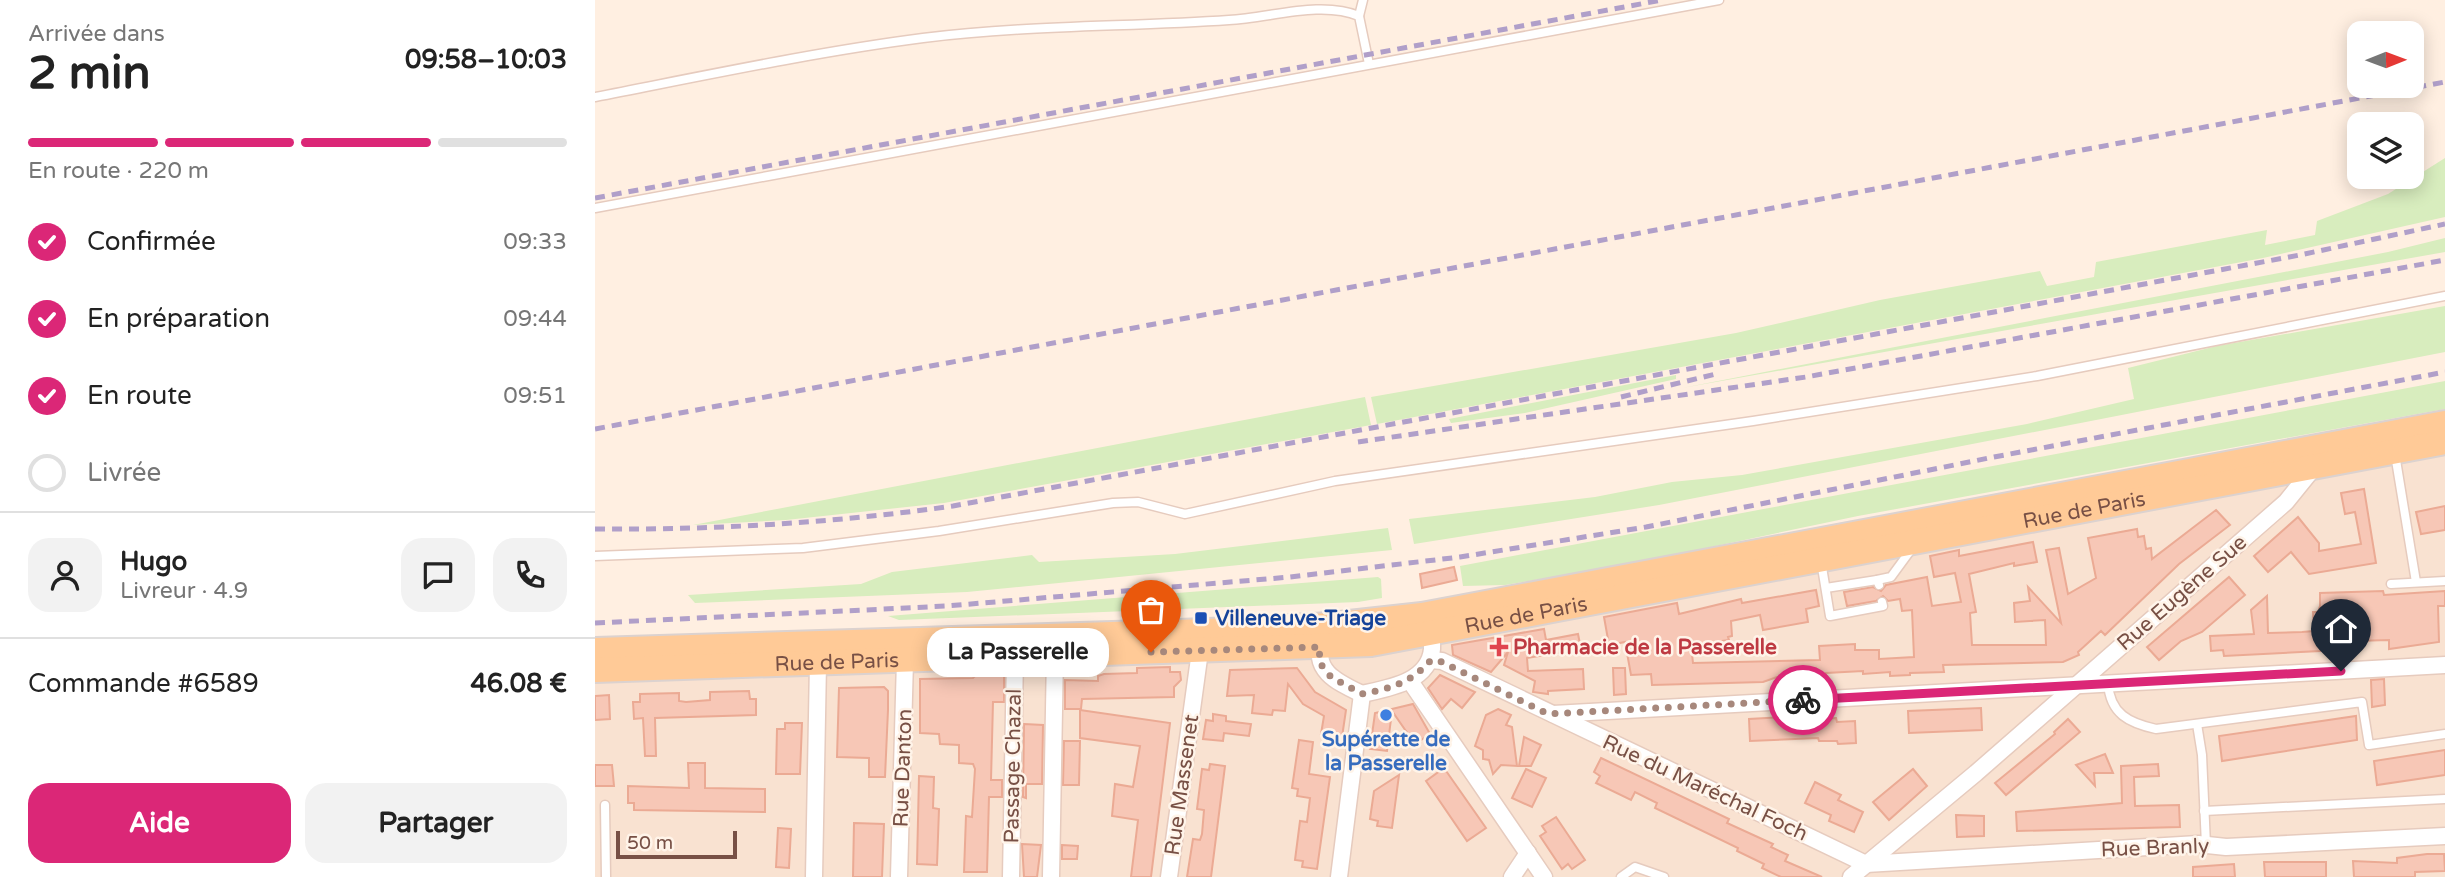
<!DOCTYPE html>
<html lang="fr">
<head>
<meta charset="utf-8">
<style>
	:root { --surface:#fff; --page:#f2f2f2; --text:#222; --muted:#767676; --line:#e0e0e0; --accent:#db2777 }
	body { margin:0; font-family:"Varela Round",sans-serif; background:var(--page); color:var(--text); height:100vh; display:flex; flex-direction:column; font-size:26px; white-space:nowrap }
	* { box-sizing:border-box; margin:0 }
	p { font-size:23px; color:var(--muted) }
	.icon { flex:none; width:38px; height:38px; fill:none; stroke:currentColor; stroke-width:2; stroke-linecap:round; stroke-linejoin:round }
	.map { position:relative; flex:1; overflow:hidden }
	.details { display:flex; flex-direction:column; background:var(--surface); width:595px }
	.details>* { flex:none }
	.needle { width:46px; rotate:89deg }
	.buttons { position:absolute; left:1752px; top:21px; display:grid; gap:14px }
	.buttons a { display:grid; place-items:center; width:77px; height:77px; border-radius:14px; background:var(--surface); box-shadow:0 4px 18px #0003; font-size:35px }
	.scale { position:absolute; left:21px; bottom:18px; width:121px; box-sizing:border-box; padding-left:7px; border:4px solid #785045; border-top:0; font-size:19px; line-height:24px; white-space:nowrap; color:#785045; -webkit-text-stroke:5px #fff4e9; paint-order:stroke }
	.pin { position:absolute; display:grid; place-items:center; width:60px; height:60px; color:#fff; margin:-72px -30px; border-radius:50% 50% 50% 0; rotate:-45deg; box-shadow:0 0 7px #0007 }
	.pin .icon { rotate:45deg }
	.courier { position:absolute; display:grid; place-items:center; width:70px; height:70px; margin:-35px; border:5px solid #db2777; border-radius:50%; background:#fff; color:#222; box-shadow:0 2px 9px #0007 }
	.bubble { position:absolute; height:49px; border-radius:21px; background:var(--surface); box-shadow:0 4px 18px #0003; font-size:23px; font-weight:800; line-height:49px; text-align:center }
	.headline em { font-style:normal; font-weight:800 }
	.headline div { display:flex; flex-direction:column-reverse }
	.headline { display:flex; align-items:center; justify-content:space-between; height:119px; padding:0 28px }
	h1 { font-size:46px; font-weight:800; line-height:52px }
	.bar { display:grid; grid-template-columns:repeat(4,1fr); gap:10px 7px; align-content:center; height:84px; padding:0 28px }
	.bar i { height:9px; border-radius:5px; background:var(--line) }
	.bar .on { background:var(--accent) }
	.bar p { grid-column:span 4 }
	.line { display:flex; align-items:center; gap:18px; padding:0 28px; border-top:2px solid var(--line) }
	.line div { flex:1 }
	.round { display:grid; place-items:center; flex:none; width:74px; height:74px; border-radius:21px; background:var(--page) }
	ol { padding:0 28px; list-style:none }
	li { display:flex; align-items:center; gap:21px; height:77px }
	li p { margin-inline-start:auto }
	li .icon { padding:7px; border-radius:50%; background:var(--accent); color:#fff; stroke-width:4 }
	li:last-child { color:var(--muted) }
	li i { width:38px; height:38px; border:4px solid var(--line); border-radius:50% }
	.cta { display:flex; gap:14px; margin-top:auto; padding:14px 28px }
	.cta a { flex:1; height:80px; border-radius:21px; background:var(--accent); color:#fff; font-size:28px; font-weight:800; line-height:80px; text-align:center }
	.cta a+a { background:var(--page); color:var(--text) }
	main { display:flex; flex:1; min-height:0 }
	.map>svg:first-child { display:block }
	.residential { fill:#f9e2d1 }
	.green { fill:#d8edbe }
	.building { fill:#f7c7b6; stroke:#ebaa94; stroke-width:2 }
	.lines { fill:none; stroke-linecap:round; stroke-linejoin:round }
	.service-casing { stroke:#e6cbbe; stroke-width:11 }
	.minor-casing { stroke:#e6cbbe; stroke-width:19 }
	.primary-casing { stroke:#dcd2cf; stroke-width:28 }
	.service { stroke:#fff; stroke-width:8 }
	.minor { stroke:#fff; stroke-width:16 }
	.primary { stroke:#ffca97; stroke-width:24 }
	.rail { stroke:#b09fc9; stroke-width:5; stroke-dasharray:10 7; stroke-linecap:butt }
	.done { stroke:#a7887c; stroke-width:7; stroke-dasharray:0 12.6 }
	.route { stroke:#db2777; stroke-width:9 }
	.transit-dot { fill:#1a4fb4; stroke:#fff4e9; stroke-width:2.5 }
	.health-dot { fill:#e0444e; stroke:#fff4e9; stroke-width:2.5 }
	.shop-dot { fill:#3f7fe0; stroke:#fff4e9; stroke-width:2.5 }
	.labels { text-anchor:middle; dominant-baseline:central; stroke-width:5; stroke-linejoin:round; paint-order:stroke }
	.street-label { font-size:21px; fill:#785045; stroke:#fff4e9 }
	.transit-label { font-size:21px; font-weight:bold; fill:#164399; stroke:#fff4e9; text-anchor:start }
	.health-label { font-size:21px; font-weight:bold; fill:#be3a42; stroke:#fff4e9; text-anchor:start }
	.shop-label { font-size:21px; font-weight:bold; fill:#366cbe; stroke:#fff4e9 }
</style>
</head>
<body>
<main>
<section class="details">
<div class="headline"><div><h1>2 min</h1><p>Arrivée dans</p></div><em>09:58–10:03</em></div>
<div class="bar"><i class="on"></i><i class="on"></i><i class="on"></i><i></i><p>En route · 220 m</p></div>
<ol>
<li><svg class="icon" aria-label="check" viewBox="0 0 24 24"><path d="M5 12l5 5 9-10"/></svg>Confirmée<p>09:33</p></li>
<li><svg class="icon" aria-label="check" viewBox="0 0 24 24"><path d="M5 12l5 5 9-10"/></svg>En préparation<p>09:44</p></li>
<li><svg class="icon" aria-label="check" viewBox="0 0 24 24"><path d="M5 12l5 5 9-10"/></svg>En route<p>09:51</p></li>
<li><i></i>Livrée</li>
</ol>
<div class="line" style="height:126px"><a class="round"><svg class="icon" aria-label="person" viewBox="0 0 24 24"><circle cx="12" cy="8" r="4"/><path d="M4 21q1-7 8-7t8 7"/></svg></a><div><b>Hugo</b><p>Livreur · 4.9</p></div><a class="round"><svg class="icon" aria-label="chat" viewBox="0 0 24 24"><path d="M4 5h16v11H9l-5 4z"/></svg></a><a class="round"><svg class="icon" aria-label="phone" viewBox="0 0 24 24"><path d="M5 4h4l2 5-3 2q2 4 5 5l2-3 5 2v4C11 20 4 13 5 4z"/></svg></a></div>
<div class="line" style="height:91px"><div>Commande #6589</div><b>46.08 €</b></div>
<div class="cta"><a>Aide</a><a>Partager</a></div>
</section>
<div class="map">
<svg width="1850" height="877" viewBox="0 0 1850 877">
	<rect width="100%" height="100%" fill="#ffefe1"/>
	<path class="residential" d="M 1850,454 L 1850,877 L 0,877 L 0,678 L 782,650 Z"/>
	<g class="green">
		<path d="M 1850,158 L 1850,217 L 1668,258 L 782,424 L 776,397 L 1141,333 L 1285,300 L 1445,271 L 1452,286 L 1499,277 L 1501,262 L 1672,230 L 1670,245 L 1720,235 L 1722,221 L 1793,194 Z"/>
		<path d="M 1850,238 L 1850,252 L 1087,388 L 1793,252 Z"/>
		<path d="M 1850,306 L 1850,352 L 1064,505 L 819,544 L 814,519 L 1000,497 L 1077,482 L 1147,475 L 1432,424 L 1539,399 L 1533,368 L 1622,346 Z"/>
		<path d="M 1081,375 L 1081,379 L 930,413 L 856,423 L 854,419 Z"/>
		<path d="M 1850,381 L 1850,409 L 1263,516 L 1035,564 L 910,585 L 868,586 L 865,566 Z"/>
		<path d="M 770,397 L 776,425 L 349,503 L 191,520 L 98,525 Z"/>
		<path d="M 793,528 L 797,550 L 372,592 L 100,603 L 93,595 L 266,584 L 297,572 L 437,555 L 444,562 L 580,554 Z"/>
		<path d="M 783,577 L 786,579 L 787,598 L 763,602 L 304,620 L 293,616 Z"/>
	</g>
	<g class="building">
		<path d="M 1769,489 L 1781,563 L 1714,574 L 1696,552 L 1673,572 L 1659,556 L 1703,517 L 1724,543 L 1724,551 L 1766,544 L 1760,512 L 1750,514 L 1746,493 Z"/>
		<path d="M 1850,506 L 1850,530 L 1826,534 L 1821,512 Z"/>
		<path d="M 1621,510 L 1635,525 L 1584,564 L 1510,635 L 1506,631 L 1483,652 L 1484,655 L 1468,662 L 1348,665 L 1349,672 L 1315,673 L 1315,675 L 1295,676 L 1295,672 L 1268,674 L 1268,671 L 1231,673 L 1231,676 L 1182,677 L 1168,682 L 1057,685 L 1056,674 L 1036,675 L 1030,642 L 1014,645 L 1009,617 L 1082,603 L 1084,614 L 1146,599 L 1147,603 L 1221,590 L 1224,606 L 1211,609 L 1213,622 L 1168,630 L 1165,615 L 1136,621 L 1137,636 L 1133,637 L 1134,640 L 1096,645 L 1098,663 L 1225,660 L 1224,646 L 1260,644 L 1260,650 L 1284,650 L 1284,659 L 1319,657 L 1317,610 L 1307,611 L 1305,599 L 1293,601 L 1288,596 L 1281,601 L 1252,606 L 1249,592 L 1278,587 L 1286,591 L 1291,585 L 1332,577 L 1337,606 L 1366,602 L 1360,573 L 1339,577 L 1335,556 L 1364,550 L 1364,556 L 1438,542 L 1442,562 L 1419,566 L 1419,563 L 1374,574 L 1381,612 L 1375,613 L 1377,645 L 1451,645 L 1450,620 L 1420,622 L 1419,603 L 1435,601 L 1433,587 L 1466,623 L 1451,550 L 1464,548 L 1473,594 L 1501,578 L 1493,538 L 1542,529 L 1543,537 L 1549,536 L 1551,549 L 1556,548 L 1557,559 Z"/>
		<path d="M 859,567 L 862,580 L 827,588 L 825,574 Z"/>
		<path d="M 1634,577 L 1650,595 L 1607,632 L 1586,641 L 1564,660 L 1552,647 Z"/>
		<path d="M 1788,591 L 1789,595 L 1850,591 L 1850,606 L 1843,606 L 1844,642 L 1794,649 L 1794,640 L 1725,642 L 1725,651 L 1629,656 L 1628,650 L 1616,651 L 1615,636 L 1659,634 L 1656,610 L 1672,596 L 1673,633 L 1707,632 L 1719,631 L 1718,612 L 1723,612 L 1725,606 L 1725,593 Z"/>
		<path d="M 949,629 L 951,640 L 983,634 L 986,649 L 932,658 L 933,671 L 988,669 L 989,689 L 953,691 L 953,694 L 938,692 L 940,681 L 909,665 L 913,652 L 896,672 L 858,655 L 857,645 Z"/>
		<path d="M 575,667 L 575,672 L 585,672 L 586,680 L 579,687 L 579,697 L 487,699 L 486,709 L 470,709 L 470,680 L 503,681 L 503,676 L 509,674 L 542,673 L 542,668 Z"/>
		<path d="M 702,668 L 720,692 L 751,710 L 747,737 L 726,734 L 729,716 L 708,704 L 693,684 L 690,711 L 678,710 L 677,715 L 657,713 L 659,695 L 632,696 L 635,670 Z"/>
		<path d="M 1018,668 L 1030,668 L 1031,694 L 1019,695 Z"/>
		<path d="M 406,671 L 409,677 L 409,702 L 398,702 L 396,780 L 407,780 L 407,797 L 394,797 L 392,872 L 369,872 L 371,816 L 377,817 L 380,769 L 378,764 L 364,763 L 364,745 L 345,744 L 344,734 L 325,733 L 325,679 L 378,678 L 384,672 Z"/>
		<path d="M 845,675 L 880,692 L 867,708 L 856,699 L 847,709 L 833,688 Z"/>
		<path d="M 1789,679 L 1790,705 L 1777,707 L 1776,680 Z"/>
		<path d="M 289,687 L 293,691 L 293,710 L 290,777 L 274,777 L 274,758 L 242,757 L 244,688 Z"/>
		<path d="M 154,691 L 155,699 L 161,699 L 161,715 L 60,718 L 61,756 L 50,756 L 48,718 L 39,719 L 38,702 L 45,702 L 45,694 L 84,693 L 84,701 L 91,702 L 115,700 L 115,692 Z"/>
		<path d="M 14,695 L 15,719 L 0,720 L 0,696 Z"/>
		<path d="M 818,704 L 835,734 L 820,744 L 797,711 L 792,751 L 775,749 L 780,713 Z"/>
		<path d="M 1386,708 L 1387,730 L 1314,733 L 1313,711 Z"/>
		<path d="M 903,709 L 916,715 L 911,725 L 917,727 L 922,766 L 906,765 L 898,774 L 894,760 L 888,759 L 888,750 L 880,746 L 891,715 Z"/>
		<path d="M 485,710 L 575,723 L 556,877 L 536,877 L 543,820 L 517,816 L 520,784 L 538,787 L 545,746 L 485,738 Z"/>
		<path d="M 618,714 L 631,716 L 631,721 L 656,724 L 654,736 L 629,733 L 628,741 L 608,739 L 611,720 L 618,721 Z"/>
		<path d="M 1206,716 L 1206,720 L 1241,718 L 1242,722 L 1260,721 L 1261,743 L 1243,744 L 1242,741 L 1224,741 L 1223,738 L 1155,741 L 1154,719 Z"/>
		<path d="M 1761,716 L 1762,740 L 1627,761 L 1624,736 Z"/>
		<path d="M 1473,719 L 1485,732 L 1411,795 L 1400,783 L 1460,734 L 1459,732 Z"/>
		<path d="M 190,723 L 207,723 L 205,774 L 181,774 L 182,729 L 190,729 Z"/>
		<path d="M 429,724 L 448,725 L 447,784 L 431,784 L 431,798 L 428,797 Z"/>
		<path d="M 929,737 L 946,745 L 936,766 L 924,766 Z"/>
		<path d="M 704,740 L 718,742 L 714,774 L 735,777 L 722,869 L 707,867 L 708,861 L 700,860 L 705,821 L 712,822 L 715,798 L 702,796 L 703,789 L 697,788 Z"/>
		<path d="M 469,741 L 485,741 L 484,785 L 468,785 Z"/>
		<path d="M 1850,750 L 1850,775 L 1782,785 L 1779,761 Z"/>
		<path d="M 1510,754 L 1518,773 L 1499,773 L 1500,786 L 1481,765 Z"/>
		<path d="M 1006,758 L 1134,819 L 1132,823 L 1178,844 L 1176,847 L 1193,855 L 1190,861 L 1227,877 L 1186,877 L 1167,868 L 1169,864 L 1142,851 L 1143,848 L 1060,808 L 1062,803 L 1040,792 L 1036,800 L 1001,783 L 1005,776 L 999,772 Z"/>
		<path d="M 93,763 L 110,763 L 110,788 L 170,789 L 170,812 L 39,810 L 39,803 L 33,803 L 33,786 L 94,788 Z"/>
		<path d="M 615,764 L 630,766 L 616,877 L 592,877 L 598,839 L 605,840 L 607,834 L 609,810 L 602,809 L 607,769 L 614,770 Z"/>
		<path d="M 1563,764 L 1564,776 L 1539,777 L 1540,806 L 1584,805 L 1585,827 L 1422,831 L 1421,812 L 1527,803 L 1526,766 Z"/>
		<path d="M 0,765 L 17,765 L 19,786 L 0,786 Z"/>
		<path d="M 849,768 L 891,828 L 872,841 L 831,781 Z"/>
		<path d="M 931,769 L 951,778 L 937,807 L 917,798 Z"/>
		<path d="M 1318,769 L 1332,786 L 1294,820 L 1278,802 Z"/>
		<path d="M 804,775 L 797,828 L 782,826 L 783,821 L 775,819 L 779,791 Z"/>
		<path d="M 324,776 L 339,777 L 338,808 L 344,809 L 342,865 L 322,864 Z"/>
		<path d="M 1220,782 L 1246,795 L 1243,800 L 1268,812 L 1259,832 L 1234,821 L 1236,815 L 1210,803 Z"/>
		<path d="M 1361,815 L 1389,816 L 1389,836 L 1362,837 Z"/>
		<path d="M 961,817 L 990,860 L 977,869 L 973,864 L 967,869 L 945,836 L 951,832 L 947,826 Z"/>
		<path d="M 259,823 L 289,824 L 287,877 L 258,877 Z"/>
		<path d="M 183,828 L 196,829 L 194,868 L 181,867 Z"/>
		<path d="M 427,844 L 446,845 L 442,877 L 429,877 Z"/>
		<path d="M 467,845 L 483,846 L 482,859 L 467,859 Z"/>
		<path d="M 1832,854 L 1849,854 L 1850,871 L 1820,872 L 1820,877 L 1759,877 L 1758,861 L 1802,863 L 1802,858 Z"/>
		<path d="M 1669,862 L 1731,862 L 1731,877 L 1670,877 Z"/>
		<path d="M 1639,864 L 1640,877 L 1598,877 L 1598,867 Z"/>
	</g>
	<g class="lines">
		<defs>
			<g id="service">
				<path d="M 764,16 L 768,0"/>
				<path d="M 0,97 C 108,76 220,52 328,38 C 430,25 532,27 634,20 C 675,18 726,0 764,16 L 774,64"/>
				<path d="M 0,208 L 1124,0"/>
				<path d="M 1800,454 L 1821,582"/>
				<path d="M 0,556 L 208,548 L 344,531 L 518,503 L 543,502 L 590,514 L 740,481 L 1158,421 L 1442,376 L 1850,296"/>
				<path d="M 1226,561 L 1235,616 L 1288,606 L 1287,602"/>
				<path d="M 1796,584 L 1850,581"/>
				<path d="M 1284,585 L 1282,580 L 1296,577 L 1318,547"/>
				<path d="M 1231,588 L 1282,580"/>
				<path d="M 1513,683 C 1515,714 1534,723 1561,729 L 1767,702 L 1774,745 L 1850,734"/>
				<path d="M 1602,724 L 1607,755 L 1611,845"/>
				<path d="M 10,805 L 11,877"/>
				<path d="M 1609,811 L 1850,799"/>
				<path d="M 1026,877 L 1040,867 L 1069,877"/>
			</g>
			<g id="minor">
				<path d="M 729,639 C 714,670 744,683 767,694 C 794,688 834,682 837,649 C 837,640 838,635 834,627"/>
				<path d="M 836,660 L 847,661 L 1271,864 L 1603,844 L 1631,847 L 1850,836"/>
				<path d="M 815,681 L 949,877"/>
				<path d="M 958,714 L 1850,665"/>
				<path d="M 219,877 L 223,663"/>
				<path d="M 304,877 L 310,660"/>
				<path d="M 416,877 L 420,656"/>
				<path d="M 456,877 L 460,654"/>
				<path d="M 574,877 L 605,651"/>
				<path d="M 744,877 L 767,694"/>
				<path d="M 917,877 L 933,853"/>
				<path d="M 1256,877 L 1381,773 L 1691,502 L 1721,465"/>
			</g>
			<g id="primary">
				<path d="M 0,650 L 613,631 L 736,625 L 827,615 L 1850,423"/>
				<path id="s1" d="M 0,670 L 776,644 L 1850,442"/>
			</g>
		</defs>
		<use href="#service" class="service-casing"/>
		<use href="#minor" class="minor-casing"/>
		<use href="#primary" class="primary-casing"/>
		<use href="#service" class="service"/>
		<use href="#minor" class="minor"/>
		<use href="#primary" class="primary"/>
		<g class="rail">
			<path d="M 0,198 L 1067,0"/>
			<path d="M 1026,397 L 1125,373"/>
			<path d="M 0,429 L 1850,82"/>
			<path d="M 763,442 L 1211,377 L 1850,260"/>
			<path d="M 0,529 C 121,530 238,523 358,506 L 1705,255 L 1850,224"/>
			<path d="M 0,623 L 352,606 L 695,577 L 865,557 L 1051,527 L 1399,457 L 1850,372"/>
		</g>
	</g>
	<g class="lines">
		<path class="done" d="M 556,652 L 725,647 L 724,662 L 736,677 L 767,694 C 796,688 816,683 836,660 L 847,662 L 953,714 L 1208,700"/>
		<path class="route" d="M 1208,700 L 1746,671"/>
	</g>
	<rect class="transit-dot" x="599" y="611" width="14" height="14" rx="3.5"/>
	<path class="health-dot" d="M900.5 636.5h7v7h7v7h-7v7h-7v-7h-7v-7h7z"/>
	<circle class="shop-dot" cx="791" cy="715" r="7"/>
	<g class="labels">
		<g class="street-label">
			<text stroke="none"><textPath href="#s1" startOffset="1502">Rue de Paris</textPath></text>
			<text transform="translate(1587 593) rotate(-41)">Rue Eugène Sue</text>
			<text stroke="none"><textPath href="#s1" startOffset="934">Rue de Paris</textPath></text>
			<text stroke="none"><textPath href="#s1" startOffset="242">Rue de Paris</textPath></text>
			<text transform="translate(418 766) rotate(-89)">Passage Chazal</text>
			<text transform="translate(308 768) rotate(-88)">Rue Danton</text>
			<text transform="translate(587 785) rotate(-82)">Rue Massenet</text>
			<text transform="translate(1110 788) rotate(25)">Rue du Maréchal Foch</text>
			<text transform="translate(1560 848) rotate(-2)">Rue Branly</text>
		</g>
		<g class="transit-label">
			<text x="620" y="618">Villeneuve-Triage</text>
		</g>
		<g class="health-label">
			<text x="918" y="647">Pharmacie de la Passerelle</text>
		</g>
		<g class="shop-label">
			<text x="791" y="739">Supérette de<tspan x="791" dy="24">la Passerelle</tspan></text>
		</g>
	</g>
</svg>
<div class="buttons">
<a><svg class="needle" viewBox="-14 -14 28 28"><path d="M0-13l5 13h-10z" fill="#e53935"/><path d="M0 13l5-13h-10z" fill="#767676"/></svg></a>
<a><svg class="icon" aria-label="layers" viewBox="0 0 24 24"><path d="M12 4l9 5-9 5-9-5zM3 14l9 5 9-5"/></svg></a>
</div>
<div class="scale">50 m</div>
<div class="pin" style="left:556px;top:652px;background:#ea580c"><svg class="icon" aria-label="bag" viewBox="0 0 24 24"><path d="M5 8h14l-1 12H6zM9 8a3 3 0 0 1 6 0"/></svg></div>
<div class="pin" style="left:1746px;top:671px;background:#1f2937"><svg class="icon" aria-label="home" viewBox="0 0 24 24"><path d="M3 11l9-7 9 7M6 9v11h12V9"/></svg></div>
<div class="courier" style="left:1208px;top:700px"><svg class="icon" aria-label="bike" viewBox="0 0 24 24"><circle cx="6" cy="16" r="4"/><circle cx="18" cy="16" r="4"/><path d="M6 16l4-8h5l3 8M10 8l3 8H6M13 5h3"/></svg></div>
<div class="bubble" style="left:332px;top:628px;width:182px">La Passerelle</div>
</div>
</main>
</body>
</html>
